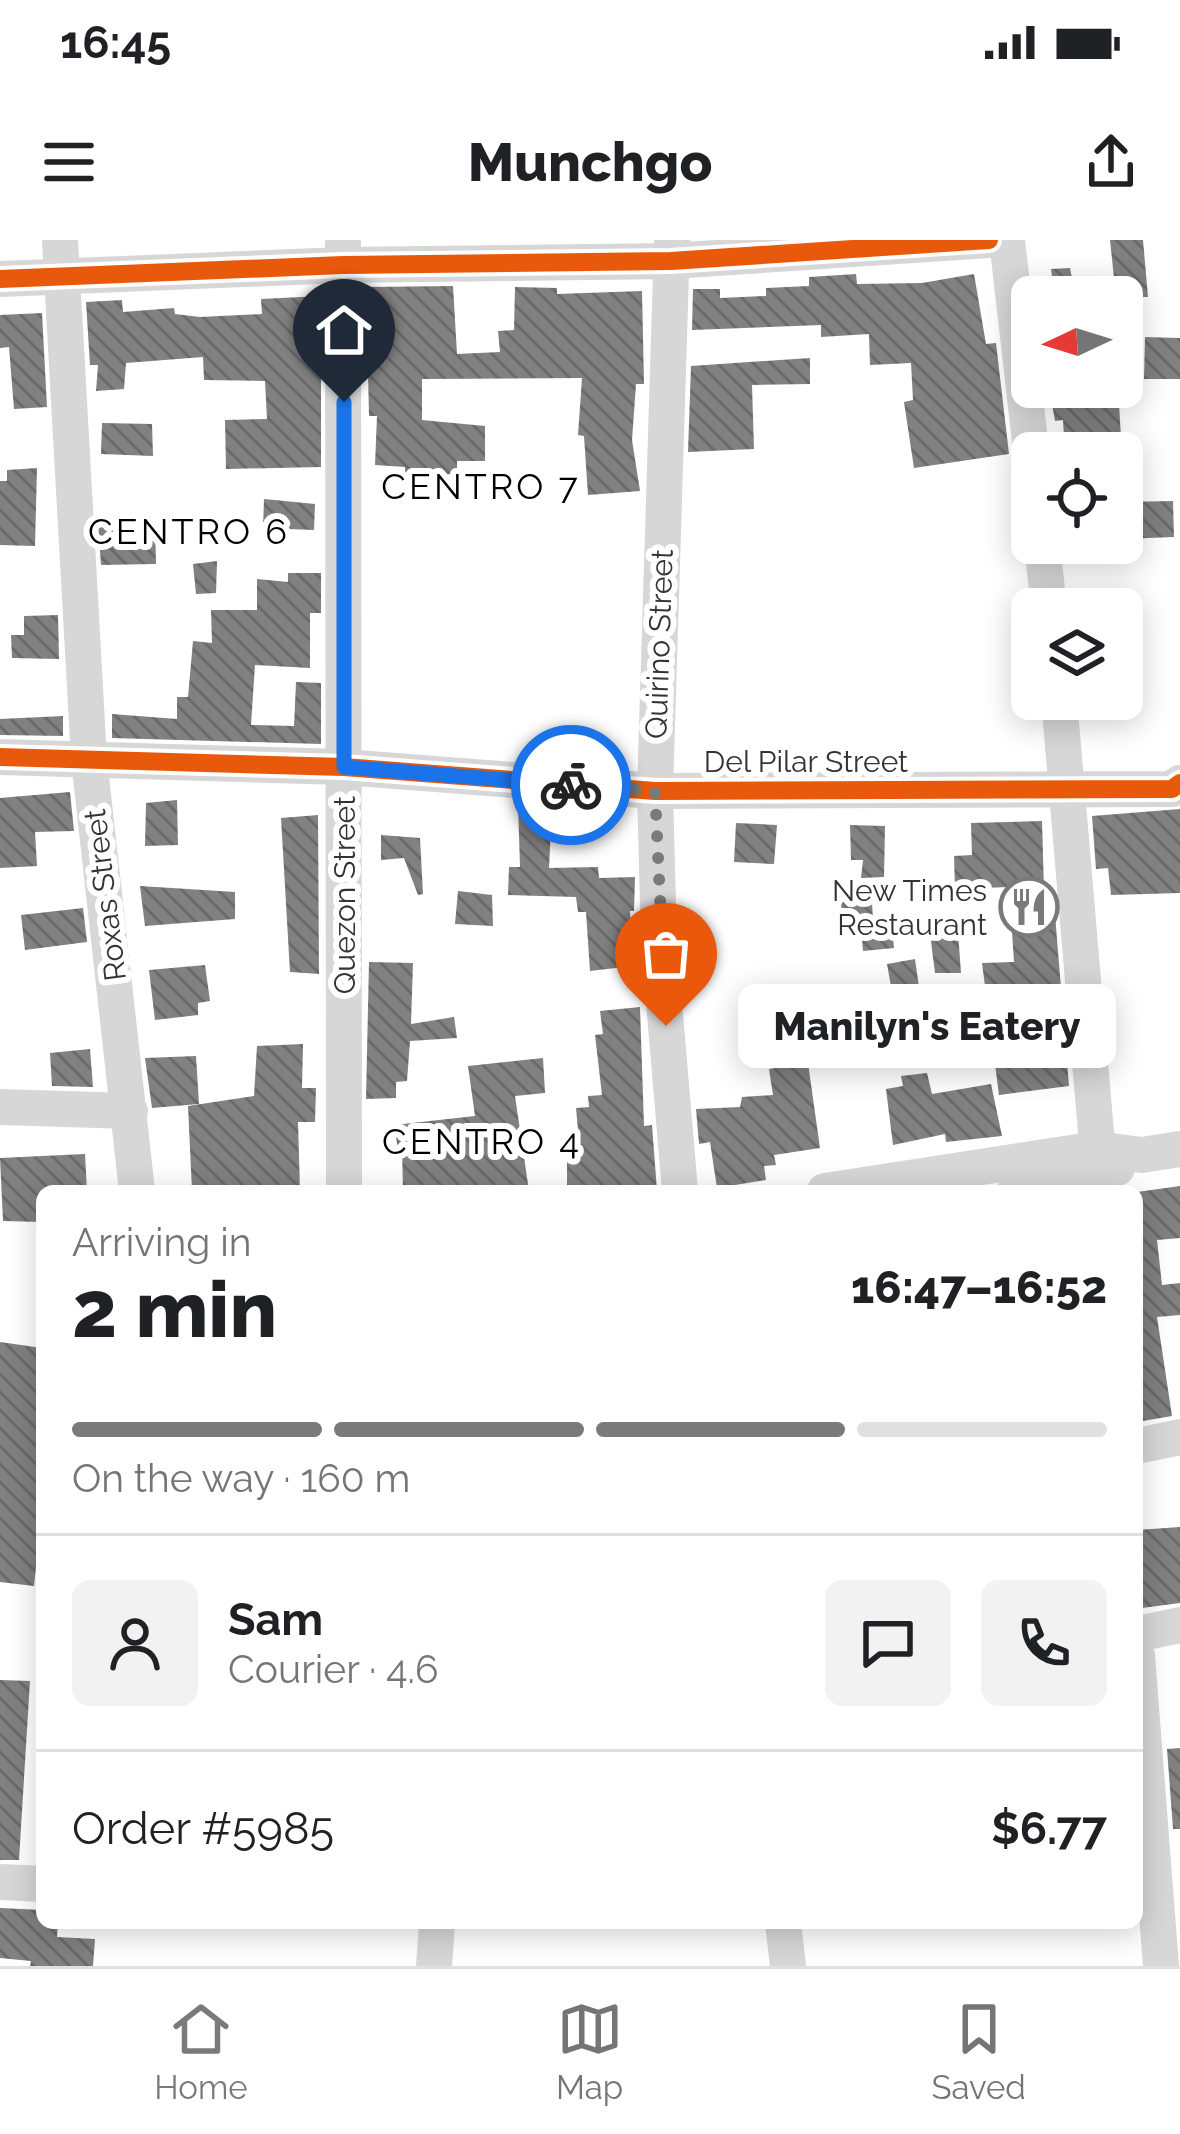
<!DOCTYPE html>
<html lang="en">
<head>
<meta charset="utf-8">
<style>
	:root { --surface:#fff; --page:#f2f2f2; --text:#202124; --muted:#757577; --line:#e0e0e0; --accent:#7a7a7a }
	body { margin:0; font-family:Raleway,sans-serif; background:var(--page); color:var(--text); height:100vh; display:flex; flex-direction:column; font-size:45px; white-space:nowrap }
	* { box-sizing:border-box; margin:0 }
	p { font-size:39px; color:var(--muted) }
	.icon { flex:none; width:66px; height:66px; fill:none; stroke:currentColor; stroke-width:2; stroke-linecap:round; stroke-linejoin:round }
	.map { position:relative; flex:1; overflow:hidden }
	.details { position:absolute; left:36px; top:945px; width:1107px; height:744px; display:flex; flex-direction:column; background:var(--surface); border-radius:18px; box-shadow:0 6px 30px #0003 }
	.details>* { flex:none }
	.needle { width:78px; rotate:266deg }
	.tools { position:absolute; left:1011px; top:36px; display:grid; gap:24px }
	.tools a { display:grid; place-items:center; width:132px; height:132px; border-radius:18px; background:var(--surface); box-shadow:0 6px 30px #0003; font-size:60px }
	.pin { position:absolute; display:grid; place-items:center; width:102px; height:102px; color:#fff; margin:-123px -51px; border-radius:50% 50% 50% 0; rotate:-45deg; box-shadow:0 0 12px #0007 }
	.pin .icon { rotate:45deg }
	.courier { position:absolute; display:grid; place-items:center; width:120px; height:120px; margin:-60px; border:9px solid #1a73e8; border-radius:50%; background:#fff; color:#222; box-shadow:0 3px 15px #0007 }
	.bubble { position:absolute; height:84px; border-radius:18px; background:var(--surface); box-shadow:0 6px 30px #0003; font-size:39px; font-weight:800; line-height:84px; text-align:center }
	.head em { font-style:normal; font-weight:800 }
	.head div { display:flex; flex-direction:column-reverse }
	.head { display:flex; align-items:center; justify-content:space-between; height:204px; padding:0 36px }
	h1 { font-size:78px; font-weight:800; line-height:90px }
	.bar { display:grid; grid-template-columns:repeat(4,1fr); gap:18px 12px; align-content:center; height:144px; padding:0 36px }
	.bar i { height:15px; border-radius:9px; background:var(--line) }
	.bar .on { background:var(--accent) }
	.bar p { grid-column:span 4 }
	.line { display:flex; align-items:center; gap:30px; padding:0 36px; border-top:3px solid var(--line) }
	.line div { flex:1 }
	.round { display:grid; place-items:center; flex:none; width:126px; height:126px; border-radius:18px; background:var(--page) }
	.status { display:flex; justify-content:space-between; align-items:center; height:84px; padding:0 60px; background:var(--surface); direction:ltr }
	.status svg { height:33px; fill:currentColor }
	header { display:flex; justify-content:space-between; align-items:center; height:156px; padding:0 36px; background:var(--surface); font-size:54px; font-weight:800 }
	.dock { display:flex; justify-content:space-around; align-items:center; height:168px; border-top:3px solid var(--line); background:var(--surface); font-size:33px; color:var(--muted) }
	.dock a { display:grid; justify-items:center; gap:6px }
	.dock .on { color:var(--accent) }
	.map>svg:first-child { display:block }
	.building { fill:url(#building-back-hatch) }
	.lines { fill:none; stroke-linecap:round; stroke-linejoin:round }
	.minor { stroke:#d7d7d7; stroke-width:36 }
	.cycleway-casing { stroke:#fff; stroke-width:26 }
	.cycleway { stroke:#e8590c; stroke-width:18 }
	.done { stroke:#7a7a7a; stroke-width:12; stroke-dasharray:0 21.6 }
	.route { stroke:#1a73e8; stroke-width:15 }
	.labels { text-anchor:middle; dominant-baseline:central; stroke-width:12; stroke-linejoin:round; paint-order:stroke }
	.street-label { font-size:30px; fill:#333; stroke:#fff }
	.poi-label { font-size:30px; fill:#333; stroke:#fff; text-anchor:end }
	.quarter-label { font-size:36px; letter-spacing:3px; fill:#000; stroke:#fff }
</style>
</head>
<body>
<div class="status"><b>16:45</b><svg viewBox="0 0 49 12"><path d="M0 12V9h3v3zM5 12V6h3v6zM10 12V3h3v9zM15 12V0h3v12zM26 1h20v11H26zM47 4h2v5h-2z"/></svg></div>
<header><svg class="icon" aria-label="menu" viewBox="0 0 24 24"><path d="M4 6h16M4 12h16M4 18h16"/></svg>Munchgo<svg class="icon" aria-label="share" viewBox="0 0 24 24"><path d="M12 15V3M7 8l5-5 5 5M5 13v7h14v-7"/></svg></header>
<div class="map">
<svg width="1180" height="1726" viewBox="0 0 1180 1726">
	<defs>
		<pattern id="building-back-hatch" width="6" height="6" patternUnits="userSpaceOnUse" patternTransform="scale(3)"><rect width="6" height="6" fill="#818181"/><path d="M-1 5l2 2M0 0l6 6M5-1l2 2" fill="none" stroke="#6a6a6a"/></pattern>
	</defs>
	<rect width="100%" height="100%" fill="#fff"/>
	<g class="building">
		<path d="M 1110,0 L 1143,0 L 1148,57 L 1116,57 Z"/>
		<path d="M 1070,28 L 1076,57 L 1055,57 L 1051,29 Z"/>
		<path d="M 856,34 L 857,44 L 922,43 L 974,34 L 986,104 L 996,103 L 1009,214 L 914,228 L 904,162 L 913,160 L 911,123 L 870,125 L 869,94 L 821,97 L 821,85 L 692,90 L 693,49 L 720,49 L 720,58 L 766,56 L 766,48 L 809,46 L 809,37 Z"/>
		<path d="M 453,46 L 457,114 L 500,112 L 498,91 L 514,90 L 515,47 L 557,48 L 557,54 L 642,51 L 644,144 L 636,144 L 632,200 L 640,251 L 588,255 L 584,196 L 578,195 L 582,138 L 422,139 L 422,180 L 485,186 L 485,221 L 457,221 L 457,234 L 405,235 L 405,227 L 375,225 L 377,176 L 369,176 L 366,47 Z"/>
		<path d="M 321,56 L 321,227 L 226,229 L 225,180 L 267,179 L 265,141 L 204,140 L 203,117 L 126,123 L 124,149 L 96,151 L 98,125 L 90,125 L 86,62 L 122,60 L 123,72 L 174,68 L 175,74 L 200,77 L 262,74 L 261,59 Z"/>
		<path d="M 42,73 L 47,167 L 14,169 L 9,107 L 0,108 L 0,75 Z"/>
		<path d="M 1145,97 L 1180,98 L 1180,139 L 1144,139 Z"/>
		<path d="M 810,118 L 810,144 L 752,145 L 754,209 L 688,212 L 691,126 Z"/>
		<path d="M 1049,147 L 1118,148 L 1122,213 L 1065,213 L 1063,180 L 1055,181 Z"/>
		<path d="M 102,183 L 152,184 L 153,216 L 101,214 Z"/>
		<path d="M 37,228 L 35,306 L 0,305 L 0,241 L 7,241 L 7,230 Z"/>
		<path d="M 264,259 L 315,264 L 314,290 L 263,288 Z"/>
		<path d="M 1173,261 L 1174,297 L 1122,299 L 1122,262 Z"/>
		<path d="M 155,282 L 156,324 L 101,325 L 98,283 Z"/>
		<path d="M 217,321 L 216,353 L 196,354 L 193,324 Z"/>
		<path d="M 288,333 L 321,333 L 321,373 L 310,373 L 310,428 L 255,425 L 251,485 L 294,486 L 296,442 L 321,443 L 321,504 L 112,498 L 112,474 L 177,479 L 177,457 L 188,457 L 193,401 L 212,403 L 211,370 L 257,370 L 257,339 L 288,342 Z"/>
		<path d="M 58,375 L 59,419 L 12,418 L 11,395 L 24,395 L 24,376 Z"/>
		<path d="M 63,476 L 63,496 L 0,495 L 0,479 Z"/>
		<path d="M 70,552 L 74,591 L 35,592 L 37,626 L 0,628 L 0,558 Z"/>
		<path d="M 177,560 L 178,605 L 145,606 L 146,563 Z"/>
		<path d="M 518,563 L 552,566 L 549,628 L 598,627 L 599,638 L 635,637 L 634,671 L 630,671 L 633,726 L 590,731 L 586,672 L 578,672 L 576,657 L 508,655 L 509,627 L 520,627 Z"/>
		<path d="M 1180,569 L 1180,653 L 1111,655 L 1108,628 L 1096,629 L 1092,576 Z"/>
		<path d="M 318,575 L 319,734 L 290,732 L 281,578 Z"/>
		<path d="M 1042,581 L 1044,650 L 1053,650 L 1069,846 L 999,855 L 982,723 L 1014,722 L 1009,647 L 955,649 L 954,616 L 972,615 L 971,583 Z"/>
		<path d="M 736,583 L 777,585 L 774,624 L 734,622 Z"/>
		<path d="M 850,585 L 885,586 L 884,637 L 861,638 L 863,620 L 851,620 Z"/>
		<path d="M 381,595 L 420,598 L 423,654 L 418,655 L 404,618 L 381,620 Z"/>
		<path d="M 140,646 L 235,652 L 235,679 L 145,686 Z"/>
		<path d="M 458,651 L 492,655 L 493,686 L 455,684 Z"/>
		<path d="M 872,661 L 873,681 L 842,682 L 841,662 Z"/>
		<path d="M 83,668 L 87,702 L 25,710 L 21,675 Z"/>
		<path d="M 892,685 L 894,708 L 863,711 L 861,688 Z"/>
		<path d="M 958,692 L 961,733 L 935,733 L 930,694 Z"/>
		<path d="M 915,719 L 920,754 L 893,758 L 887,724 Z"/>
		<path d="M 369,722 L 413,723 L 411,784 L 454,777 L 457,798 L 410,801 L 407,841 L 396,842 L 396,858 L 366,859 Z"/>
		<path d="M 205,725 L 210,761 L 198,763 L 198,775 L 155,780 L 149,730 Z"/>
		<path d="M 640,767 L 644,886 L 652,885 L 657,951 L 567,951 L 567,913 L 580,912 L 576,868 L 589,867 L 588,856 L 602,855 L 595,795 L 603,794 L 600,771 Z"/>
		<path d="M 303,804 L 302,848 L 316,848 L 315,882 L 298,882 L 300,951 L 192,951 L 188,866 L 254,856 L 257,806 Z"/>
		<path d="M 90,809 L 93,847 L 52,846 L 50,813 Z"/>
		<path d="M 196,816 L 199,864 L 152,868 L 145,818 Z"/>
		<path d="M 543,818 L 545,853 L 515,856 L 529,951 L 403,951 L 402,908 L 398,909 L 394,885 L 475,876 L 468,826 Z"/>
		<path d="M 808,823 L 820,908 L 774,915 L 776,925 L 764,926 L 766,940 L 717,948 L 710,902 L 699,904 L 696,869 L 740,867 L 742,857 L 773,855 L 769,829 Z"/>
		<path d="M 927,833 L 932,854 L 991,844 L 1002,896 L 946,902 L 945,894 L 893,905 L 886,849 L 903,846 L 901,836 Z"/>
		<path d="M 85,914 L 87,951 L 42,951 L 42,982 L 3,981 L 0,918 Z"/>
		<path d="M 1180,946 L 1180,998 L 1157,1000 L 1162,1045 L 1180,1043 L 1180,1075 L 1157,1077 L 1172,1176 L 1137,1182 L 1137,952 Z"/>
		<path d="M 0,1102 L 42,1108 L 42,1271 L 34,1346 L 0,1342 Z"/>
		<path d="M 1180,1287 L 1180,1363 L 1142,1368 L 1137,1290 Z"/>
		<path d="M 0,1440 L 30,1441 L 19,1620 L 0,1620 Z"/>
		<path d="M 1180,1508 L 1180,1589 L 1173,1589 L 1167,1509 Z"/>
		<path d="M 0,1668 L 42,1670 L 42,1683 L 58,1683 L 57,1697 L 95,1699 L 93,1726 L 30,1726 L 31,1721 L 0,1718 Z"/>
	</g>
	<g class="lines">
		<g class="minor">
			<path d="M 60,0 L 89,519 L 137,951"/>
			<path d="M 672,0 L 655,551 L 659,703 L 680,951"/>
			<path d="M 1007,0 L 1032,219"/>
			<path d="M 343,1 L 344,951"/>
			<path d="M 0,39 L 343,25 L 671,21 L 989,0"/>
			<path d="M 1042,303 L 1049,369"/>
			<path d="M 1059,459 L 1101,951"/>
			<path d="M 0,517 L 344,527 L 655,551 L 1172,549 L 1180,543"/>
			<path d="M 0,867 L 130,871"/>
			<path d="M 825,951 L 1097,909 L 1142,915 L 1180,909"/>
			<path d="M 1015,951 L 1100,937 L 1117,928"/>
			<path d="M 1137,1206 L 1180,1197"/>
			<path d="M 1137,1394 L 1180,1385"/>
			<path d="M 1137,1416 L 1161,1726"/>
			<path d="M 0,1642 L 42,1644"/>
			<path d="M 783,1683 L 788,1726"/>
			<path d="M 434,1726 L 437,1683"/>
		</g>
		<defs>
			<g id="cycleway">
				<path d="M 0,39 L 343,25 L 671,21 L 989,0"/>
				<path d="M 0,517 L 344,527 L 655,551 L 1172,549 L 1180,543"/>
			</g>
		</defs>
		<use href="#cycleway" class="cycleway-casing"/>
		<use href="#cycleway" class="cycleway"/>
	</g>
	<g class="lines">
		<path class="done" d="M 571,545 L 655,551 L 666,786"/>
		<path class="route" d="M 344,162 L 344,527 L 571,545"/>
	</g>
	<defs>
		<symbol id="restaurant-ring" viewBox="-11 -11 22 22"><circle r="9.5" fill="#fff" stroke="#7a7a7a" stroke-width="1.5"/><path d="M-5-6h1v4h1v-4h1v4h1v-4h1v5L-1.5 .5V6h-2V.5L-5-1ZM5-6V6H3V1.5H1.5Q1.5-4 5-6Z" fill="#7a7a7a"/></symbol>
	</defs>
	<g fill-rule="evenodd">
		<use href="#restaurant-ring" x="996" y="634" width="66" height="66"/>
	</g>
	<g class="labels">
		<g class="street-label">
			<text transform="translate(659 404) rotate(-88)">Quirino Street</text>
			<text x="806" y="521">Del Pilar Street</text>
			<text transform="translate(105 655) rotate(-97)">Roxas Street</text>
			<text transform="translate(344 655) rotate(-90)">Quezon Street</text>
		</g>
		<g class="poi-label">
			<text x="987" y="650">New Times<tspan x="987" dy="34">Restaurant</tspan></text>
		</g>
		<g class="quarter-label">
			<text x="481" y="246">CENTRO 7</text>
			<text x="189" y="291">CENTRO 6</text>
			<text x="482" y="901">CENTRO 4</text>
		</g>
	</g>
</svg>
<div class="tools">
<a><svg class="needle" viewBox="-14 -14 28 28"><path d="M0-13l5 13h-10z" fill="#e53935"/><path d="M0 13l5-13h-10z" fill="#757577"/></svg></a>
<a><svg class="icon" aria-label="locate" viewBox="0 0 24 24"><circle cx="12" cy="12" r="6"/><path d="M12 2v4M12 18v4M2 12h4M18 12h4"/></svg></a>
<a><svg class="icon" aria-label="layers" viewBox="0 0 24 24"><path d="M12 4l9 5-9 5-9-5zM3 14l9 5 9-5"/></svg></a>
</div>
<div class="pin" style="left:666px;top:786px;background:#ea580c"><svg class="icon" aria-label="bag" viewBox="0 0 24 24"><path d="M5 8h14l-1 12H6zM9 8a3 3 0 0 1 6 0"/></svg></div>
<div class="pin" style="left:344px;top:162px;background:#1f2937"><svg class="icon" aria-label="home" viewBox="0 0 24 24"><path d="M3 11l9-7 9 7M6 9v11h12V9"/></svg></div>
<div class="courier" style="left:571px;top:545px"><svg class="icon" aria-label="bike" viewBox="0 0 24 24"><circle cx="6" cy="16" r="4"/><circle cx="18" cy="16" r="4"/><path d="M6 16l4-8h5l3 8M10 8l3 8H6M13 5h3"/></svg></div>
<div class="bubble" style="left:738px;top:744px;width:378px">Manilyn's Eatery</div>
<section class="details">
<div class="head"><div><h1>2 min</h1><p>Arriving in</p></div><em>16:47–16:52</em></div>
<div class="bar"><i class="on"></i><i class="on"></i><i class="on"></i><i></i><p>On the way · 160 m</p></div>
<div class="line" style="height:216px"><a class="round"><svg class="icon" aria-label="person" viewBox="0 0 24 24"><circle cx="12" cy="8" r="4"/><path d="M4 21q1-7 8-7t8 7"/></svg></a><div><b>Sam</b><p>Courier · 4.6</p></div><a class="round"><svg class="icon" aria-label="chat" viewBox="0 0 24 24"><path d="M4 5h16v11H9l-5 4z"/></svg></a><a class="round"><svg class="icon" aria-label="phone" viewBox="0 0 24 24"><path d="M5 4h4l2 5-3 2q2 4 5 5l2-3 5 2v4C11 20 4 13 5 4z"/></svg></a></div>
<div class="line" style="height:156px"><div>Order #5985</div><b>$6.77</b></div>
</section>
</div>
<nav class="dock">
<a class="on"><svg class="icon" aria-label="home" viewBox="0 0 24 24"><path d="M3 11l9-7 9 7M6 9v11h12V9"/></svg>Home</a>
<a><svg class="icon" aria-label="map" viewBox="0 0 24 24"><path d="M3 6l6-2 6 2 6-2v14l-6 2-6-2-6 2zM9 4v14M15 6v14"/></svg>Map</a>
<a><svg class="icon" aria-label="saved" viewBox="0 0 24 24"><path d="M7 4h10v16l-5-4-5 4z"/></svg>Saved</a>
</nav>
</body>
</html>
